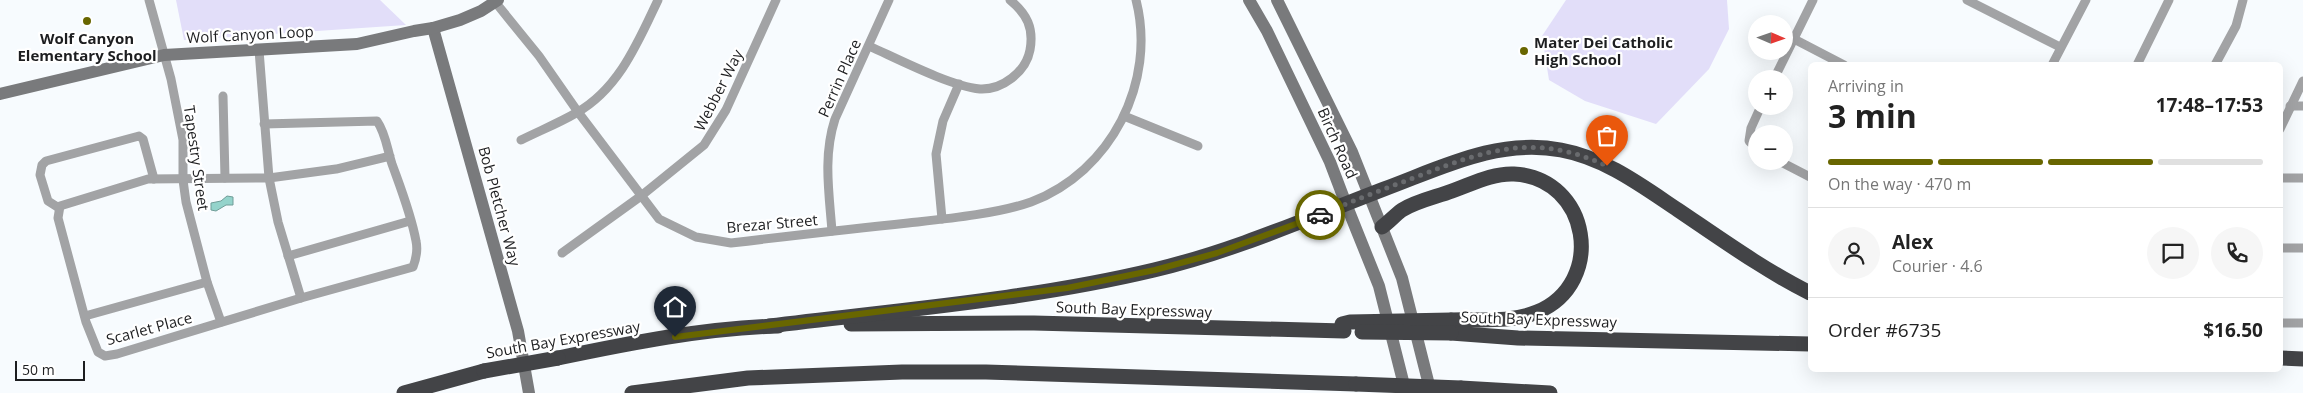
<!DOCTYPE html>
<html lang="en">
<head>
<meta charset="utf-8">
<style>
	:root { --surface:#fff; --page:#f6f6f6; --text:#222; --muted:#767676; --line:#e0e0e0; --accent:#686600 }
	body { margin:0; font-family:"Open Sans",sans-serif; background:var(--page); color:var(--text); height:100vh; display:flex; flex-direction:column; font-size:19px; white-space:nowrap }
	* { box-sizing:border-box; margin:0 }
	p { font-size:16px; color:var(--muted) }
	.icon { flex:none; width:28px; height:28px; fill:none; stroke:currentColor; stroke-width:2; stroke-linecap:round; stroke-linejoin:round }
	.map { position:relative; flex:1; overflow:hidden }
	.drawer { position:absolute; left:1808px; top:62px; width:475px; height:310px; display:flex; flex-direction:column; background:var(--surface); border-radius:8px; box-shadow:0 5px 20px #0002 }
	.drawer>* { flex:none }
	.needle { width:32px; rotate:92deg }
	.fabs { position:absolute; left:1748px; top:15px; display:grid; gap:10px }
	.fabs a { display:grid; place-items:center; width:45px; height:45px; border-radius:50%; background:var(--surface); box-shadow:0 5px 20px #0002; font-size:25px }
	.scale { position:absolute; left:15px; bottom:12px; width:70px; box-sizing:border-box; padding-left:5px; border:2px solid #1d1e20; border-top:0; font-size:14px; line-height:18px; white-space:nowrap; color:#1d1e20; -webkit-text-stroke:4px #fff; paint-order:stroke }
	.pin { position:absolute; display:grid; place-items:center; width:42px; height:42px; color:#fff; margin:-51px -21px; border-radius:50% 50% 50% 0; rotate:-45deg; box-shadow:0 0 5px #0007 }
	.pin .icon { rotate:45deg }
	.courier { position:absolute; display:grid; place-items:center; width:50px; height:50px; margin:-25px; border:4px solid #686600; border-radius:50%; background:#fff; color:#222; box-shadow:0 1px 6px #0007 }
	.head em { font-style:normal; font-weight:700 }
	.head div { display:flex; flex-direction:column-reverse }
	.head { display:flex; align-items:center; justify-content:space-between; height:85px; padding:0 20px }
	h1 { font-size:32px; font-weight:700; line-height:38px }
	.bar { display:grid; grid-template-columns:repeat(4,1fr); gap:8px 5px; align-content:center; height:60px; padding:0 20px }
	.bar i { height:6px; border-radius:4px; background:var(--line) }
	.bar .selected { background:var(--accent) }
	.bar p { grid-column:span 4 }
	.line { display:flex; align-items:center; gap:12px; padding:0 20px; border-top:1px solid var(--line) }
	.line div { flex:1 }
	.round { display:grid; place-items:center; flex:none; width:52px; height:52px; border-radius:26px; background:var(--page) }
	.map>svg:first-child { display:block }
	.green { fill:#e2def9 }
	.water { fill:#94d3cb; stroke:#709d98 }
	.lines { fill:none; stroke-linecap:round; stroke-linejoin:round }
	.street { stroke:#a2a3a5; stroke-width:9 }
	.secondary { stroke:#797a7c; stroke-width:12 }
	.highway { stroke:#434447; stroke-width:15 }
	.highway-bridge { stroke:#434447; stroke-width:15 }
	.done { stroke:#696b6e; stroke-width:5; stroke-dasharray:0 9 }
	.route { stroke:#686600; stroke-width:6 }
	.poi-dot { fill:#686600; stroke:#fff; stroke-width:2 }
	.labels { text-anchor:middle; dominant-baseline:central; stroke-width:4.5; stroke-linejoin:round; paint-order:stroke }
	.street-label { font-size:15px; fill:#1d1e20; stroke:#fff }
	.poi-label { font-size:15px; font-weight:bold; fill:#1d1e20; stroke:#fff }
</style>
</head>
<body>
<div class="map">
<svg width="2303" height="393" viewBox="0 0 2303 393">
	<rect width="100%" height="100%" fill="#f7fbfe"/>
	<g class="green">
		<path d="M 176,0 L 380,0 L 406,25 L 184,40 Z"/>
		<path d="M 1566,0 L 1727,0 L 1729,29 L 1709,69 L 1656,124 L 1585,101 L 1549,80 L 1542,36 Z"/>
	</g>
	<path class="water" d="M 227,196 L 233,197 L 233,205 L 226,205 L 216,211 L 211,210 L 211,203 L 221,201 Z"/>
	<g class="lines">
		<g class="street">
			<path d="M 149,0 L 171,79 L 183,140 L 183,180 L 186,202 L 207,282 L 221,322"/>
			<path d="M 1967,0 L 2060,47"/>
			<path d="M 496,3 L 539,56 L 578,112 L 659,219 L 696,237 L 731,243 C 790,236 849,229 908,223 C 944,219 997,214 1031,202 C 1111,172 1157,82 1136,0"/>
			<path d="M 1794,39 L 1844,65"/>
			<path d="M 869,46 C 898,59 950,86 980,89 C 1002,90 1026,72 1030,50 C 1034,28 1027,14 1010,0"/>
			<path d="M 259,50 L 269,178 L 278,222 L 301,298"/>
			<path d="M 2052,65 L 2086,0"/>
			<path d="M 2137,65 L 2169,0"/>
			<path d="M 2215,65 L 2236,26 L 2243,0"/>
			<path d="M 1774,79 L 1813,0"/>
			<path d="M 223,96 L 225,178"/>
			<path d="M 2290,106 L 2303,106"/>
			<path d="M 1124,116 L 1198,146"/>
			<path d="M 264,124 L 377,121 C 386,134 387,149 392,164 C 401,189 411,214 416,241 C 418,250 416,259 413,267 L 301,298 L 117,354 L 105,356 L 98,352 L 86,322 L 58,218 L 60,206 L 148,179 L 269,178 L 336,169 L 390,156"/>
			<path d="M 2280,129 L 2303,81"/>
			<path d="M 521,140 C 539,131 559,123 576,113 C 619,89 638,42 658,0"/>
			<path d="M 1756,148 L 1749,141 L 1751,128 L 1761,106"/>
			<path d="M 1779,161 L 1810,177"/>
			<path d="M 2280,178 L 2303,178"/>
			<path d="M 59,208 L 48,201 L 40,175 L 42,165 L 46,161 L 139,136 L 143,139 L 154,179"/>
			<path d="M 942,219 L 936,154 L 943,121 L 959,84"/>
			<path d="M 832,231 C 829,192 823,156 835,119 L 889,0"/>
			<path d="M 2280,248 L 2303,248"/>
			<path d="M 562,253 L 641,196 L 704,145 L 726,110 L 776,0"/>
			<path d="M 288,256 L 410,221"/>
			<path d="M 85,316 L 207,282"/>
			<path d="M 2280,323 L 2303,323"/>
		</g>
		<g class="secondary">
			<path d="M 1249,0 L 1267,31 L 1330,162 L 1346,204 L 1379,286 L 1406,393"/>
			<path d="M 1277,0 L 1352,152 L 1402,278 L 1431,393"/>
			<path d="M 433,28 L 518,331 L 529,393"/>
			<path d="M 0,94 L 164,55 L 357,44 L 414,31 L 433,28 L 460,20 L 481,11 L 498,0"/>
		</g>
		<g class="highway">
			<path d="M 1382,227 C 1389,222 1395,215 1402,210 C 1416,201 1436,197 1452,191 C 1472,184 1492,173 1514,174 C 1590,178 1607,283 1537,312 C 1511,323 1478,319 1451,320"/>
			<path d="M 851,324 L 1034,323 L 1344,331"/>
			<path d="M 769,326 C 897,310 1028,300 1154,270 C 1234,251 1308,218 1384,189 C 1441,168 1498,138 1561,150 C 1605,158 1642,186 1678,210 C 1721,239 1764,270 1810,293"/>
			<path d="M 1451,333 L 1518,338 L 1810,344"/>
			<path d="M 558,358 C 630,343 705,328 778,326"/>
			<path d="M 2280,358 L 2303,359"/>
			<path d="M 1461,388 L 1550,393"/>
			<path d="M 404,393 L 484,371"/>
			<path d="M 632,393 L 748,378 L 902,372 L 986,372 L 1356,384"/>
		</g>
		<g class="highway-bridge">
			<path d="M 1342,324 L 1350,322 L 1451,320"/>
			<path d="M 1362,332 L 1451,333"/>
			<path d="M 484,371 L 558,358"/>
			<path d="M 1356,384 L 1461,388"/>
		</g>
	</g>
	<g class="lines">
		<path class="done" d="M 1320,215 C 1352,201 1384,189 1416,177 C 1486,150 1534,132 1607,166"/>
		<path class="route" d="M 675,337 L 1067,288 L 1155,270 L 1217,253 L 1320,215"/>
	</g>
	<g class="poi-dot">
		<circle cx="87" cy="21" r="5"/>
		<circle cx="1524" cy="51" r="5"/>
	</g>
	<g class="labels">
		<g class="street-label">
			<text transform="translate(250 34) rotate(-3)">Wolf Canyon Loop</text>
			<text transform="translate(839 78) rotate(-66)">Perrin Place</text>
			<text transform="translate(718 90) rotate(-63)">Webber Way</text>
			<text transform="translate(1338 143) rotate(66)">Birch Road</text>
			<text transform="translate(197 158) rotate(82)">Tapestry Street</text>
			<text transform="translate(500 206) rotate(75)">Bob Pletcher Way</text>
			<text transform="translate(772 223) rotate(-5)">Brezar Street</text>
			<text transform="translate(1134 309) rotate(2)">South Bay Expressway</text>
			<text transform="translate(1539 319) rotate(2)">South Bay Expressway</text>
			<text transform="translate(149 328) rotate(-15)">Scarlet Place</text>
			<text transform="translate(563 339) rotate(-10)">South Bay Expressway</text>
		</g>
		<g class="poi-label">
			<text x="87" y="38">Wolf Canyon<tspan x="87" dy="17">Elementary School</tspan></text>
			<text x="1534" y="42" text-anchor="start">Mater Dei Catholic<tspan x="1534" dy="17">High School</tspan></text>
		</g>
	</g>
</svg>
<div class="fabs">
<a><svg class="needle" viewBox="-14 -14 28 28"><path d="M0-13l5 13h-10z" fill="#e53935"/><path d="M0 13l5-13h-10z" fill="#767676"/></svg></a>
<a>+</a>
<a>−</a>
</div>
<div class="scale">50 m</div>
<div class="pin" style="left:1607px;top:166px;background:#ea580c"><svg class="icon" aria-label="bag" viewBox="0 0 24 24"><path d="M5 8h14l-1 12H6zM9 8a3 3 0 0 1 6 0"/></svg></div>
<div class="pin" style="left:675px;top:337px;background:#1f2937"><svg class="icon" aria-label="home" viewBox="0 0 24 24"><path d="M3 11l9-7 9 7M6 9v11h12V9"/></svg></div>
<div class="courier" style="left:1320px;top:215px"><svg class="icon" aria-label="car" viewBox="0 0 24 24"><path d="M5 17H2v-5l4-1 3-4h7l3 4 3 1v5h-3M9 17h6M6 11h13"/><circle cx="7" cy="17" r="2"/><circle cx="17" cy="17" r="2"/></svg></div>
<section class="drawer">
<div class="head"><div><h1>3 min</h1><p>Arriving in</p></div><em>17:48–17:53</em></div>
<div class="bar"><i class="selected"></i><i class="selected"></i><i class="selected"></i><i></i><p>On the way · 470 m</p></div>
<div class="line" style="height:90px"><a class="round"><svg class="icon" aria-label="person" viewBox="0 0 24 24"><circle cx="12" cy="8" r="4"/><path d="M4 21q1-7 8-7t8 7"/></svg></a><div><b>Alex</b><p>Courier · 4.6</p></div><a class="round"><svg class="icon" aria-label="chat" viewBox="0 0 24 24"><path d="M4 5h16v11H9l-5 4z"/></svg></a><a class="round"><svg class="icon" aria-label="phone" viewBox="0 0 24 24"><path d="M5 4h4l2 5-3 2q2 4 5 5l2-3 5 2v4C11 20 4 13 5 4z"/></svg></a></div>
<div class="line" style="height:65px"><div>Order #6735</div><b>$16.50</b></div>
</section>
</div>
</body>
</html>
